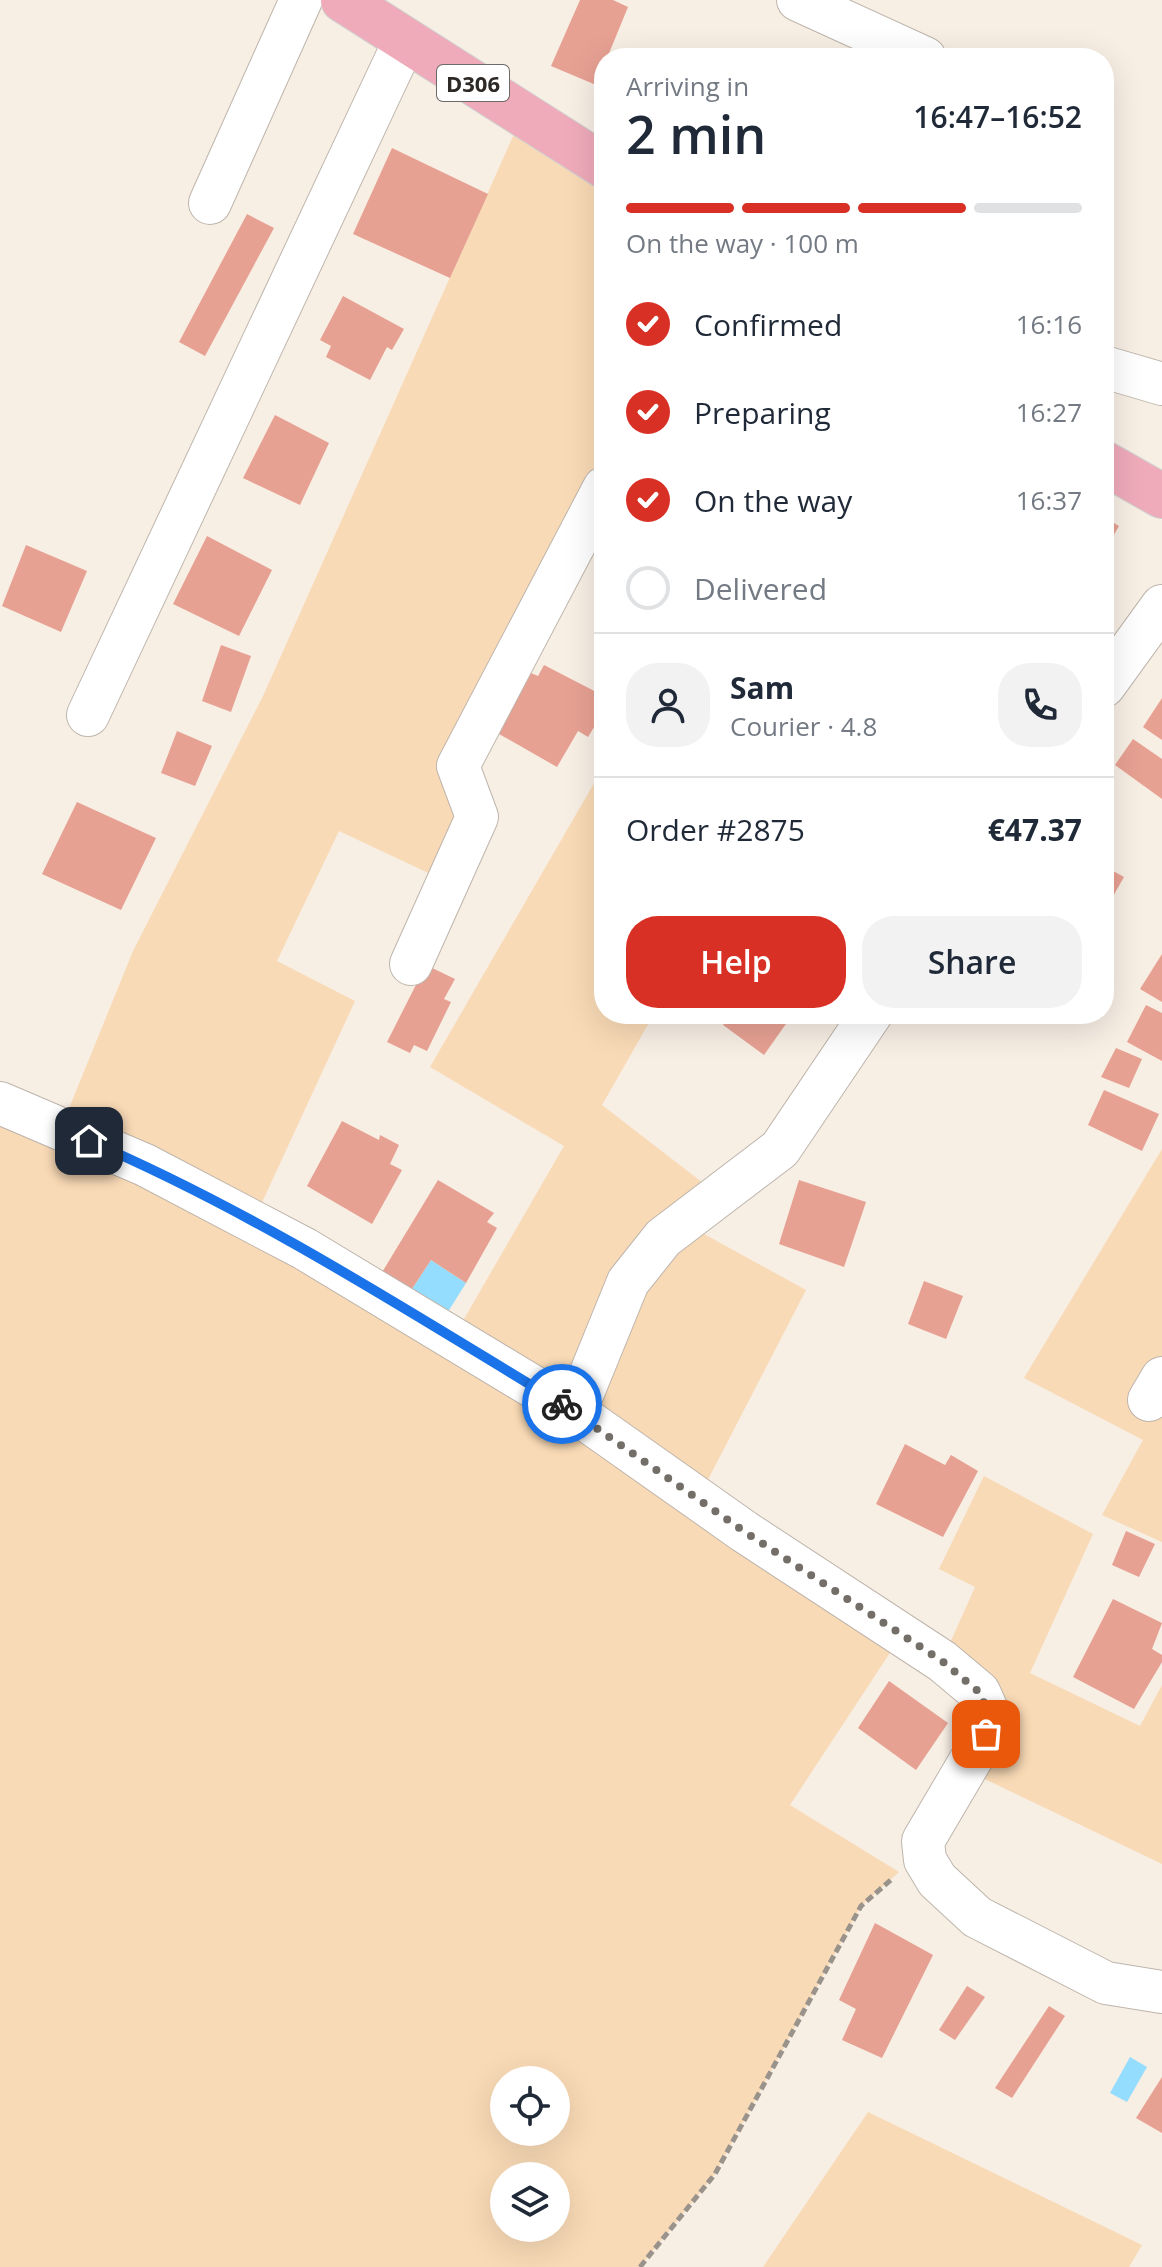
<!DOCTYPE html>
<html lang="en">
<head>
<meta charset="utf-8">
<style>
	:root { --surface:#fff; --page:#f2f2f3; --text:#1f2937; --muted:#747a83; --line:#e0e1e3; --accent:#d93025 }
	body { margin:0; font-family:"Open Sans",sans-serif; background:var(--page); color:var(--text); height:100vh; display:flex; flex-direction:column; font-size:30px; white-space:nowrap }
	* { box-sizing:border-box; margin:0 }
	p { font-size:26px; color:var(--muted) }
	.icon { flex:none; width:44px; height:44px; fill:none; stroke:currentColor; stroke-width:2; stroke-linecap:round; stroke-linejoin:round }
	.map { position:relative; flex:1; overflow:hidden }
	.panel { position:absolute; left:594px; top:48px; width:520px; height:976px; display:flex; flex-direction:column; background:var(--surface); border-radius:32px; box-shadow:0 8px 32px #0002 }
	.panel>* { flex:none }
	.controls { position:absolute; left:490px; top:2066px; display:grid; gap:16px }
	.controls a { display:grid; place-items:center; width:80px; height:80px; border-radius:50%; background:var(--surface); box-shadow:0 8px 32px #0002; font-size:40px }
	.pin { position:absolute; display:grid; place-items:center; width:68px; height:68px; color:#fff; margin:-34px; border-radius:16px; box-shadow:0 4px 12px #0006 }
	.courier { position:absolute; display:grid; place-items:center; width:80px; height:80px; margin:-40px; border:6px solid #1a73e8; border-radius:50%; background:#fff; color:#222; box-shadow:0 2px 10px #0007 }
	.headline em { font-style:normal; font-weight:600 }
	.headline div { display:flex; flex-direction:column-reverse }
	.headline { display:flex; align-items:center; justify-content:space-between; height:136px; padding:0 32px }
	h1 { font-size:52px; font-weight:600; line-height:60px }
	.bar { display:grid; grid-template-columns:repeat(4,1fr); gap:12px 8px; align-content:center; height:96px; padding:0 32px }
	.bar i { height:10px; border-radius:6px; background:var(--line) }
	.bar .active { background:var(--accent) }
	.bar p { grid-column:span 4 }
	.line { display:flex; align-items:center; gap:20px; padding:0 32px; border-top:2px solid var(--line) }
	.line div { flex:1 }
	.round { display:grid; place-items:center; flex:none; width:84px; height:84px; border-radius:32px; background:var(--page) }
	ol { padding:0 32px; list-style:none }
	li { display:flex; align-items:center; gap:24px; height:88px }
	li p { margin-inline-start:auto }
	li .icon { padding:8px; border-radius:50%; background:var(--accent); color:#fff; stroke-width:4 }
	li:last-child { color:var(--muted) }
	li i { width:44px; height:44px; border:4px solid var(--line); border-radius:50% }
	.action { display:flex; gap:16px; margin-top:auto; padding:16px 32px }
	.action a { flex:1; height:92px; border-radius:32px; background:var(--accent); color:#fff; font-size:32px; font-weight:600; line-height:92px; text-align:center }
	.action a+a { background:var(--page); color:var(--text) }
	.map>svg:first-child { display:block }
	.green { fill:#f9dab6; fill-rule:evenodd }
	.water { fill:#95ddff }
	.building { fill:#e7a193 }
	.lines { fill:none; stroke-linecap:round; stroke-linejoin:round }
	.minor-casing { stroke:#beb5ac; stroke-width:44 }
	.major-casing { stroke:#d1d0cf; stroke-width:46 }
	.path { stroke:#99938c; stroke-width:5; stroke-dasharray:8 4; stroke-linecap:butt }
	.minor { stroke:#fff; stroke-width:42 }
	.major { stroke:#efabba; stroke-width:44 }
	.done { stroke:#746e68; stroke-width:8; stroke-dasharray:0 14.4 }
	.route { stroke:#1a73e8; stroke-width:10 }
	.labels { text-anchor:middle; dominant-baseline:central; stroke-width:6; stroke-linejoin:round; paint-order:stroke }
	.shield { fill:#fff; stroke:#6c6967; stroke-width:2 }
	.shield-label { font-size:22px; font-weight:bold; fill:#2d2926 }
</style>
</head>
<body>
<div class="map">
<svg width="1162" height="2267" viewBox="0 0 1162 2267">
	<rect width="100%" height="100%" fill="#f7eee4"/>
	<g class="green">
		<path d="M 523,114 L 604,166 L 604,480 L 447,768 L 471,814 L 439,878 L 339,831 L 277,961 L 355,1001 L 253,1222 L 453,1338 L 564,1146 L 430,1067 L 604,766 L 604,1014 L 654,1014 L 602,1105 L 720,1196 L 684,1223 L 806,1290 L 698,1499 L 901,1636 L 790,1805 L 899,1872 L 861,1906 L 715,2174 L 640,2267 L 0,2267 L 0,1098 L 61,1128 L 133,951 L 263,696 ZM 504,2080 L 556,2080 L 556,2132 L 504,2132 ZM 504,2176 L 556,2176 L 556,2228 L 504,2228 Z"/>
		<path d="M 1162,1149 L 1162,1542 L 1102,1515 L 1143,1440 L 1024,1378 Z"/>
		<path d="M 984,1476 L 1093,1534 L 1030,1673 L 1140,1726 L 1162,1685 L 1162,1864 L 964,1769 L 986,1734 L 942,1661 L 975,1587 L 939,1569 Z"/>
		<path d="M 868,2112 L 1142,2245 L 1129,2267 L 763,2267 Z"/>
	</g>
	<g class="water">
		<path d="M 431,1260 L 466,1283 L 446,1315 L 410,1292 Z"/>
		<path d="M 1130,2057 L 1147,2067 L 1127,2102 L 1110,2093 Z"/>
	</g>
	<g class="building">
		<path d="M 580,0 L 613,0 L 628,7 L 596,85 L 551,66 Z"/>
		<path d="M 392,148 L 488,194 L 450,278 L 353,234 Z"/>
		<path d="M 247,214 L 274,228 L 205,356 L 179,342 Z"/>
		<path d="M 343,296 L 404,329 L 392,350 L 387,347 L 370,380 L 326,357 L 331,346 L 320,340 Z"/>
		<path d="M 275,415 L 329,443 L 300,505 L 243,478 Z"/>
		<path d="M 1104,517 L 1119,526 L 1104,552 Z"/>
		<path d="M 207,536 L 272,570 L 239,636 L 173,604 Z"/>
		<path d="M 26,545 L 87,571 L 61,632 L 2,606 Z"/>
		<path d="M 221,645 L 251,656 L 231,712 L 202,701 Z"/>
		<path d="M 544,665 L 604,696 L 604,711 L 588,737 L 578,731 L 557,767 L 499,734 L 531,673 L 538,676 Z"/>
		<path d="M 1162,698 L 1162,740 L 1143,727 Z"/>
		<path d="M 177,731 L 212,746 L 195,786 L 161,773 Z"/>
		<path d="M 1133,739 L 1162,759 L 1162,799 L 1115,765 Z"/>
		<path d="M 77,802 L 156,838 L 121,910 L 42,874 Z"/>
		<path d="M 1104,866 L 1124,877 L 1104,912 Z"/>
		<path d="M 1162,954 L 1162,1002 L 1140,989 Z"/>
		<path d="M 426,965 L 455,979 L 444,999 L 451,1002 L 427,1051 L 414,1045 L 410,1053 L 387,1042 Z"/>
		<path d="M 1146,1005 L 1162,1013 L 1162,1061 L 1127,1042 Z"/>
		<path d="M 731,1014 L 793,1014 L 764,1055 L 723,1025 Z"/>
		<path d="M 1116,1048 L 1142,1059 L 1129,1088 L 1101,1077 Z"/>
		<path d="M 1104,1090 L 1159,1114 L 1142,1151 L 1088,1125 Z"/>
		<path d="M 342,1121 L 379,1140 L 380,1135 L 399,1145 L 390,1164 L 402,1170 L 372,1224 L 307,1186 Z"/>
		<path d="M 438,1180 L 494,1213 L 487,1222 L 497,1228 L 466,1283 L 431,1260 L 410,1292 L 381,1274 Z"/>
		<path d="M 799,1180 L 866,1202 L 844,1267 L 779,1244 Z"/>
		<path d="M 924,1281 L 963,1296 L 946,1339 L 908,1324 Z"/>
		<path d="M 905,1444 L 945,1465 L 951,1455 L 978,1471 L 943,1537 L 876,1504 Z"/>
		<path d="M 1126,1531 L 1155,1544 L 1139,1577 L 1112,1565 Z"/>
		<path d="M 1113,1599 L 1162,1623 L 1152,1649 L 1162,1655 L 1162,1662 L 1134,1709 L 1073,1677 Z"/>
		<path d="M 889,1681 L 948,1723 L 916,1770 L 858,1728 Z"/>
		<path d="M 875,1923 L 933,1955 L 882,2058 L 842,2040 L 856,2009 L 839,2000 Z"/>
		<path d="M 967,1986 L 985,1997 L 955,2040 L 939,2030 Z"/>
		<path d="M 1049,2006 L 1065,2016 L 1012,2098 L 995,2088 Z"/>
		<path d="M 1162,2077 L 1162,2133 L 1136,2118 Z"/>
	</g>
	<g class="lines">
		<defs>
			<g id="minor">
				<path d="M 798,0 L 925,58"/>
				<path d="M 210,203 L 301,0"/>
				<path d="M 1104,367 L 1162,384"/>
				<path d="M 1104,686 L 1162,606"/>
				<path d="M 88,715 L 405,40"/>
				<path d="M 411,964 L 477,817 L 458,766 L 604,488"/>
				<path d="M 0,1103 L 145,1165 L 305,1249 L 575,1412 L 745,1532 L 942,1661 L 979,1692 L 988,1712 L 986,1734 L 923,1841 L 925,1860 L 937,1880 L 977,1917 L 1106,1983 L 1162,1992"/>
				<path d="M 1149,1400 L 1162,1378"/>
				<path d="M 575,1412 L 628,1282 L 663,1238 L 780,1149 L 871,1014"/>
			</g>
			<g id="major">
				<path d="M 343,0 L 604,166"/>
				<path d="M 1104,463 L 1162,496"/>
			</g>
		</defs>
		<use href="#minor" class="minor-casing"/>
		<use href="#major" class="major-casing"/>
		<path class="path" d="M 640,2267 L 715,2174 L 861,1906 L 893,1878"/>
		<use href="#minor" class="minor"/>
		<use href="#major" class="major"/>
	</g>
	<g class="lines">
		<path class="done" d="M 562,1404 L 745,1532 L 942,1661 L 979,1692 L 988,1712 L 986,1734"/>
		<path class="route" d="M 89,1141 C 255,1212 408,1311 562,1404"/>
	</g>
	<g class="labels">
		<rect class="shield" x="437" y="65" width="72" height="36" rx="6"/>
		<g class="shield-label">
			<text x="473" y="83">D306</text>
		</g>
	</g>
</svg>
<div class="controls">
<a><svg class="icon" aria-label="locate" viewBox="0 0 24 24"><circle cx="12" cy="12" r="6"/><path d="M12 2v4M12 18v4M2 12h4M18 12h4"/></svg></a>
<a><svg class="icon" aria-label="layers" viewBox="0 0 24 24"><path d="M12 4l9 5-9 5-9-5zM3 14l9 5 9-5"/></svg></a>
</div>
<div class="pin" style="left:986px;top:1734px;background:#ea580c"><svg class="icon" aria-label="bag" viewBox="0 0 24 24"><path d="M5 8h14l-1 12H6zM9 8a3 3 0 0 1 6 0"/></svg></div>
<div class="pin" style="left:89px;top:1141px;background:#1f2937"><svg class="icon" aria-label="home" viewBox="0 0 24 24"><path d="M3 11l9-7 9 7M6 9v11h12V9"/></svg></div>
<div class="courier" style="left:562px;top:1404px"><svg class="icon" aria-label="bike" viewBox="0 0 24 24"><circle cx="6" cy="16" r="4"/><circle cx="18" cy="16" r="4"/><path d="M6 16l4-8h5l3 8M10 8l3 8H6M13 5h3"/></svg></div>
<section class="panel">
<div class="headline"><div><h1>2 min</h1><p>Arriving in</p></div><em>16:47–16:52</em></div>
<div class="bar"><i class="active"></i><i class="active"></i><i class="active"></i><i></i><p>On the way · 100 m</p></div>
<ol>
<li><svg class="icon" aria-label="check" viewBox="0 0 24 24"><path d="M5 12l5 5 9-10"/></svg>Confirmed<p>16:16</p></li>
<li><svg class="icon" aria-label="check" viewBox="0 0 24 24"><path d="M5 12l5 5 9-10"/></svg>Preparing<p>16:27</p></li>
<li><svg class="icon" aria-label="check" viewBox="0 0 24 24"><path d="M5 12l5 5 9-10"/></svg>On the way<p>16:37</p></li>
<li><i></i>Delivered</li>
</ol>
<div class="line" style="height:144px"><a class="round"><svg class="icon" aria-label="person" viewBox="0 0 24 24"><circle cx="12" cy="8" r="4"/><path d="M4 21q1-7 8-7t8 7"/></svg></a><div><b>Sam</b><p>Courier · 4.8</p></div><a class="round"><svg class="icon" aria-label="phone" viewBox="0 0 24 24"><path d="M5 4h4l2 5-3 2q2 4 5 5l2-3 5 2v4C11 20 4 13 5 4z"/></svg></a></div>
<div class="line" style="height:104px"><div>Order #2875</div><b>€47.37</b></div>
<div class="action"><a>Help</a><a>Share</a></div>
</section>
</div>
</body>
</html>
